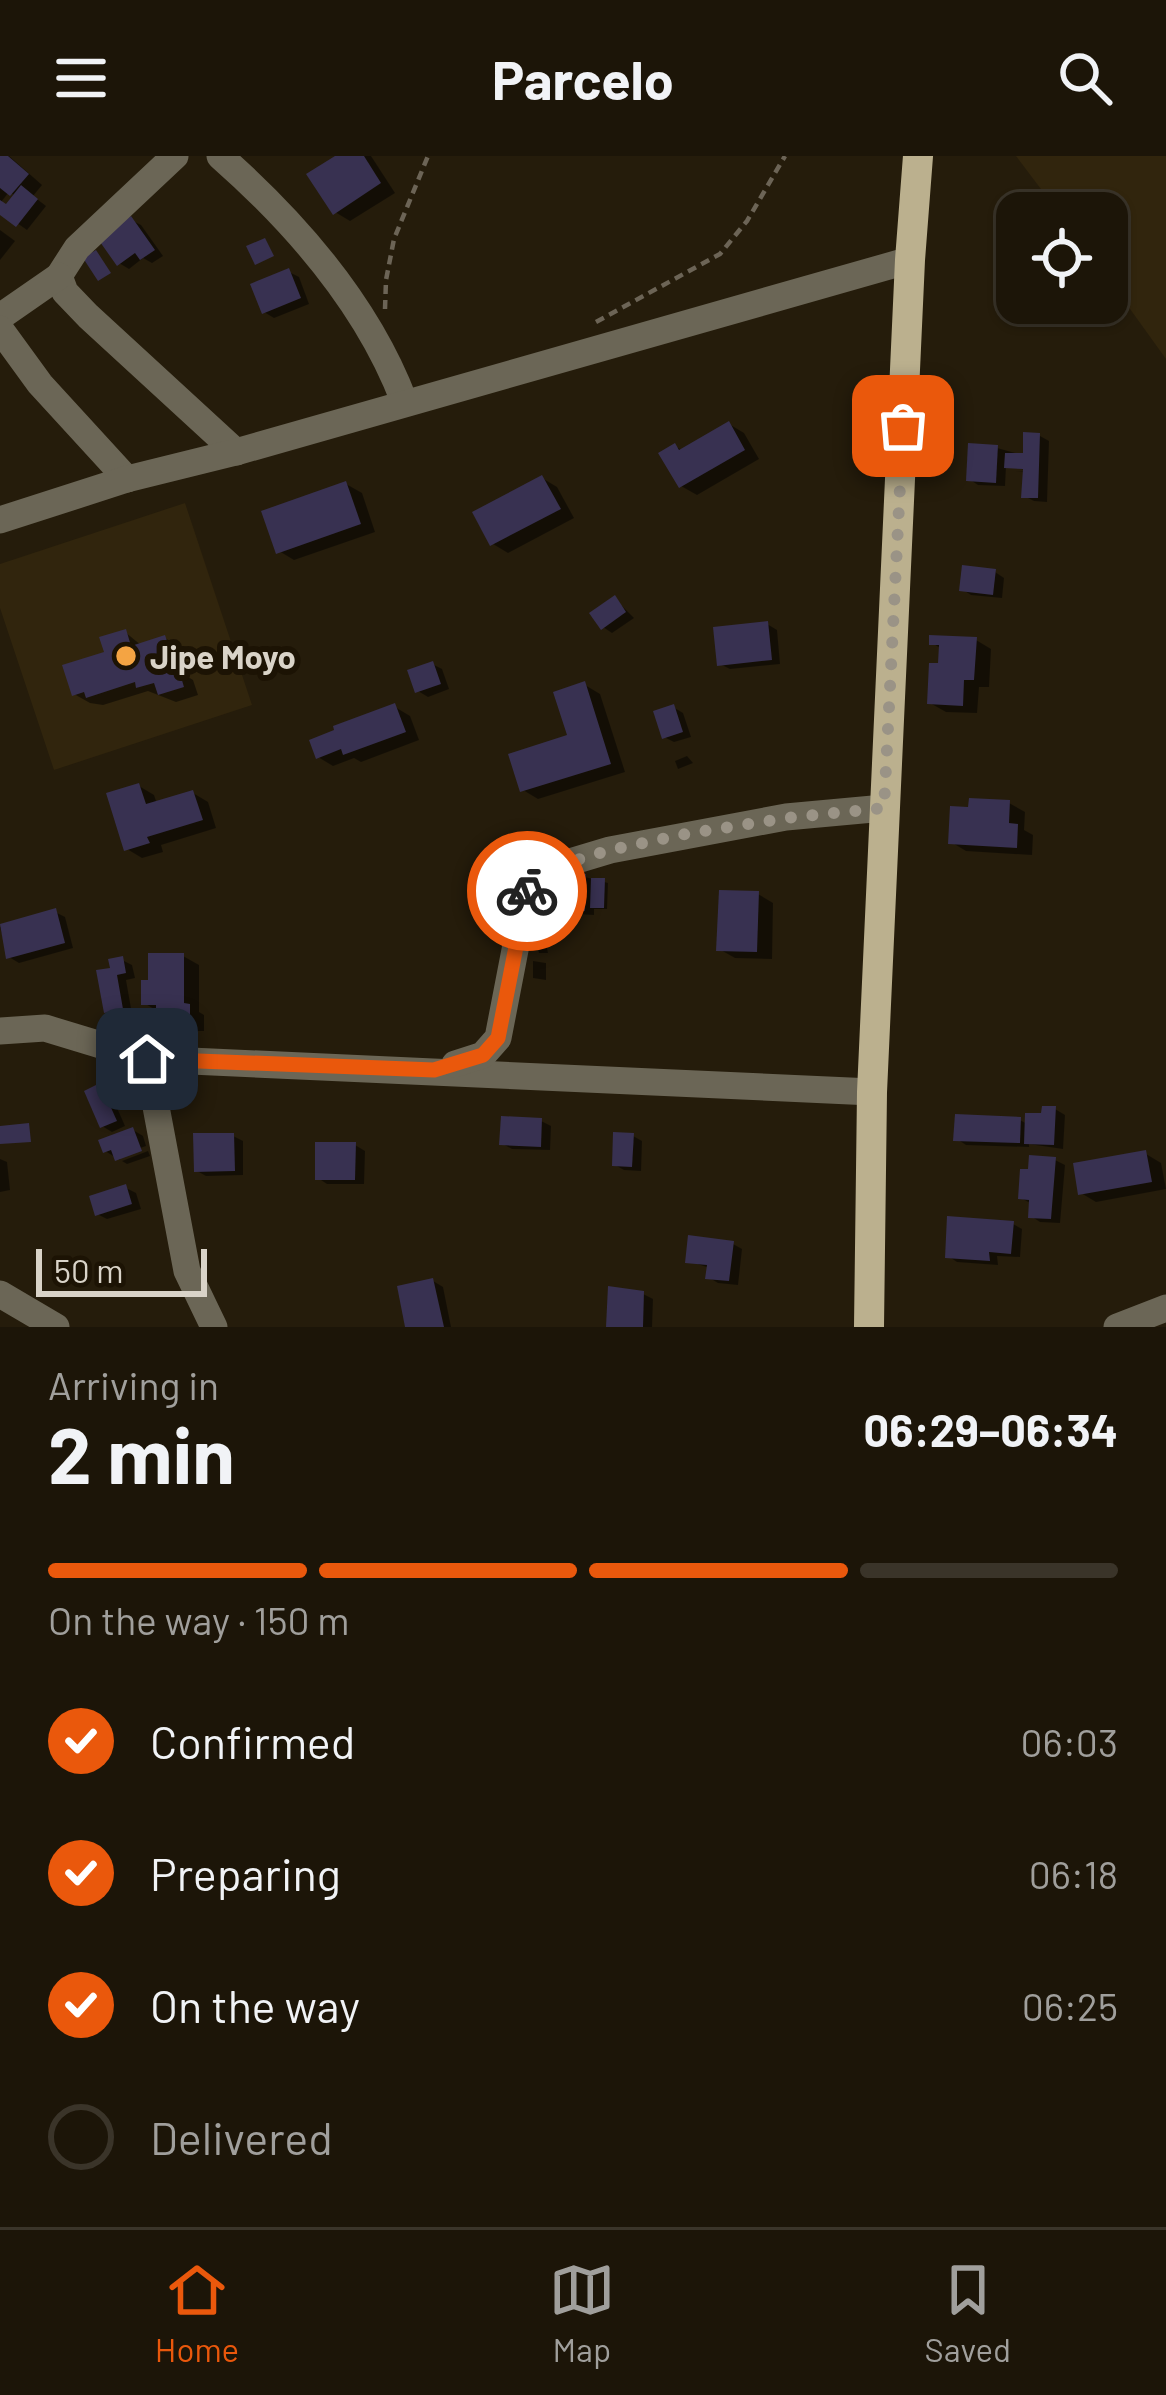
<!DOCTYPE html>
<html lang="en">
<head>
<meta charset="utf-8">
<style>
	:root { --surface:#1c1508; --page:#251e12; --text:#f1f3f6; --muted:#a09f9c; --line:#3a3429; --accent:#ea580c }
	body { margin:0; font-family:Barlow,sans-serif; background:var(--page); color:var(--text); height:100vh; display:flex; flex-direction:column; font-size:45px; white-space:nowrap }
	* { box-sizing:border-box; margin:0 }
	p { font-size:39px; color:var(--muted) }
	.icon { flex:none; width:66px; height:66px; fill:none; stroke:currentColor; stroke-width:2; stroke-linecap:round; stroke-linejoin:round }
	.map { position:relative; height:1171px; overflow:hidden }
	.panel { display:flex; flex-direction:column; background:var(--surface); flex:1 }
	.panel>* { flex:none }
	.controls { position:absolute; left:996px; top:36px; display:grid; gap:24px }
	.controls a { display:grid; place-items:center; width:132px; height:132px; border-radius:24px; background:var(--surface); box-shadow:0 3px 9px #0004,0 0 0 3px var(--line); font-size:60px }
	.scale { position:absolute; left:36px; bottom:30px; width:171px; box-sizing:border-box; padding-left:12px; border:6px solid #d9d3c8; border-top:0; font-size:33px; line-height:42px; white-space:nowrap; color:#d9d3c8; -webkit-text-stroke:9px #1c1304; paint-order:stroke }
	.pin { position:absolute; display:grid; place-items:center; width:102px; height:102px; color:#fff; margin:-51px; border-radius:24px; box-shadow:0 6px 18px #0006 }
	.courier { position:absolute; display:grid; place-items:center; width:120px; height:120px; margin:-60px; border:9px solid #ea580c; border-radius:50%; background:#fff; color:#222; box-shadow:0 3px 15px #0007 }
	.headline em { font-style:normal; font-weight:700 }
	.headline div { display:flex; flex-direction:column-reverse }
	.headline { display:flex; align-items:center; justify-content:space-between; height:204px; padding:0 48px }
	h1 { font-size:78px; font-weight:700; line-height:90px }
	.bar { display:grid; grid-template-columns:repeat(4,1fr); gap:18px 12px; align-content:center; height:144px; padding:0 48px }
	.bar i { height:15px; border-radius:9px; background:var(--line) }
	.bar .current { background:var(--accent) }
	.bar p { grid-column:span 4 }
	ol { padding:0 48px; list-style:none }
	li { display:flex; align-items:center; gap:36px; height:132px }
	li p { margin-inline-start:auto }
	li .icon { padding:12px; border-radius:50%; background:var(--accent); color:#fff; stroke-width:4 }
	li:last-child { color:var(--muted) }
	li i { width:66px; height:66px; border:6px solid var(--line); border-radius:50% }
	header { display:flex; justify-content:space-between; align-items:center; height:156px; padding:0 48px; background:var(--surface); font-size:54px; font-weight:700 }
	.dock { display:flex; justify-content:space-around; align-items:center; height:168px; border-top:3px solid var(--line); background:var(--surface); font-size:33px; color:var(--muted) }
	.dock a { display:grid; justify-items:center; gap:6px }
	.dock .current { color:var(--accent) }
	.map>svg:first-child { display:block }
	.built { fill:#31250d }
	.shadow { fill:#0007; fill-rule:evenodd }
	.building { fill:#383151 }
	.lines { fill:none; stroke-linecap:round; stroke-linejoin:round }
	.path { stroke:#6c6456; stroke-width:4.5; stroke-dasharray:9 6; stroke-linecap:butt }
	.minor { stroke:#6b6656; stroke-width:27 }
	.major { stroke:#bbb08e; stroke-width:30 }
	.done { stroke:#9a9386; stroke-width:12; stroke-dasharray:0 21.6 }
	.route { stroke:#ea580c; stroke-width:15 }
	.poi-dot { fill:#f4a443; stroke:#1c1304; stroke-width:4.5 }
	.labels { text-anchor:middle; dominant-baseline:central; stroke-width:12; stroke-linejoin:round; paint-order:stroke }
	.poi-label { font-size:33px; font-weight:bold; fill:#d9d3c8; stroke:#1c1304; text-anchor:start }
</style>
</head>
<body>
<header><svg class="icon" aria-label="menu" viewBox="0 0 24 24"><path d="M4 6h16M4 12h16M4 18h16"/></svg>Parcelo<svg class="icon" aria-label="search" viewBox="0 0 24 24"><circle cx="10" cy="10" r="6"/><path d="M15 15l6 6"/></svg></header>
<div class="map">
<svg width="1166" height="1171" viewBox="0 0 1166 1171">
	<rect width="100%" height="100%" fill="#251c0b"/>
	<g class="built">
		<path d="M 1016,0 L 1166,0 L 1166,203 L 1107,121 L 1107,57 L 1059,57 Z"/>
		<path d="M 185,347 L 252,549 L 54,614 L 0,452 L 0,408 Z"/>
	</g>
	<g class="shadow">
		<path d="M 0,0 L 9,0 L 42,29 L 33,40 L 46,50 L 27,74 L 0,55 ZM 9,36 L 16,40 L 7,51 L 1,46 Z"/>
		<path d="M 341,0 L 371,0 L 395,37 L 350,65 L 335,56 Z"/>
		<path d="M 131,64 L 141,69 L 163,100 L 152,107 L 143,102 L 129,113 L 119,107 Z"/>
		<path d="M 0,74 L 15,85 L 0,104 Z"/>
		<path d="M 289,116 L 299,121 L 309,148 L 274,162 L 264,156 Z"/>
		<path d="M 729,268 L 744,277 L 759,303 L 697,339 L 681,330 L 675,290 L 683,295 Z"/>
		<path d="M 1040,280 L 1049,285 L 1047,346 L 1034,345 L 1024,340 L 1025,316 L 1016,315 L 1037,316 L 1006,310 L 1005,330 L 978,329 L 969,323 L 997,292 L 1026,300 Z"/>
		<path d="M 542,322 L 557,331 L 574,362 L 508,397 L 493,388 Z"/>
		<path d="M 346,328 L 362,337 L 375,376 L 294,404 L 279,395 Z"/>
		<path d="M 995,416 L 1004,422 L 1002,442 L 971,439 L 962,433 Z"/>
		<path d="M 615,443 L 634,462 L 612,477 L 603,471 Z"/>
		<path d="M 767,468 L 777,474 L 780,508 L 730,513 L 720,508 Z"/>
		<path d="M 125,476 L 142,490 L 165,482 L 180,491 L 187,511 L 177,514 L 193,524 L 198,539 L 176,546 L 148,535 L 103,549 L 90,547 L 74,538 Z"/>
		<path d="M 976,484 L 991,493 L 989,531 L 979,531 L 977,557 L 946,556 L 930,547 L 942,493 L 932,487 Z"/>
		<path d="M 432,508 L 442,513 L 449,533 L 428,541 L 418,535 Z"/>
		<path d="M 585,529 L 600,538 L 625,616 L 538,643 L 523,634 L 571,581 Z"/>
		<path d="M 395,551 L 410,560 L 419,584 L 361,606 L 354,602 L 333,610 L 318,601 Z"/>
		<path d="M 673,551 L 683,557 L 691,581 L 674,586 L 664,581 Z"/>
		<path d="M 687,600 L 693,607 L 678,613 L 675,605 Z"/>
		<path d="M 139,630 L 154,639 L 157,648 L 193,637 L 208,646 L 216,672 L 161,689 L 163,696 L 142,702 L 127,693 Z"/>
		<path d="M 1009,647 L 1025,656 L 1024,674 L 1033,679 L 1032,699 L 966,695 L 951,686 Z"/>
		<path d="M 585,721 L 608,727 L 607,753 L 594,753 L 594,759 L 577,758 L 564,751 L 564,760 L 547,758 L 560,728 L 567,733 Z"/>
		<path d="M 758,738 L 773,747 L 772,803 L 735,802 L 719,793 Z"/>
		<path d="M 55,756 L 65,761 L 73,792 L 19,807 L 9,801 L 0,771 Z"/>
		<path d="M 541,780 L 545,783 L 548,797 L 539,797 L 535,781 Z"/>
		<path d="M 183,800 L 199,809 L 199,856 L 204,859 L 204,875 L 174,875 L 159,866 L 159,856 L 144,847 Z"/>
		<path d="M 122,804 L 132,809 L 135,822 L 126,824 L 132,858 L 116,861 L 106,855 L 113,814 Z"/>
		<path d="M 533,805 L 546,807 L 546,824 L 533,822 Z"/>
		<path d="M 100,931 L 110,936 L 125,970 L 112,976 L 102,970 Z"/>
		<path d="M 1055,953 L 1065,959 L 1063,993 L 1029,988 L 1029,991 L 966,989 L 957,983 L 1020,964 L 1027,968 Z"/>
		<path d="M 541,965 L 551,970 L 550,994 L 512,993 L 503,988 Z"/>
		<path d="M 133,974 L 143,980 L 146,990 L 120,999 L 120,1004 L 105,995 Z"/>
		<path d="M 233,980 L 243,985 L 243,1019 L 206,1020 L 197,1015 Z"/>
		<path d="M 633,980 L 642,985 L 641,1015 L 624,1014 L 615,1009 Z"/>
		<path d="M 355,989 L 365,995 L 364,1028 L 327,1028 L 318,1022 Z"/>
		<path d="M 148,995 L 150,1000 L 127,1008 L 122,1005 Z"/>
		<path d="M 1146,998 L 1161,1007 L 1166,1033 L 1096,1046 L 1081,1037 Z"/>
		<path d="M 0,1003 L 7,1006 L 10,1034 L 0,1036 Z"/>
		<path d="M 1055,1004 L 1065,1009 L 1060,1067 L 1040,1066 L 1031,1060 L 1032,1048 L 1021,1042 Z"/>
		<path d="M 126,1032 L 136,1037 L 141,1053 L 107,1063 L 97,1058 Z"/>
		<path d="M 1013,1068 L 1022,1073 L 1020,1101 L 997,1100 L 998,1109 L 957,1106 L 948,1100 Z"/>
		<path d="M 733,1088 L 742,1093 L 738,1129 L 718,1127 L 708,1121 L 710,1112 L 688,1105 Z"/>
		<path d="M 433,1125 L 443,1131 L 451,1171 L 408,1171 L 401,1132 Z"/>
		<path d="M 611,1133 L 643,1138 L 653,1143 L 652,1171 L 609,1171 Z"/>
	</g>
	<g class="building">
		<path d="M 0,0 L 8,0 L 29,18 L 10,40 L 0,32 Z"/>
		<path d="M 335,0 L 364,0 L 381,27 L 333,59 L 306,18 Z"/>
		<path d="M 21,29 L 38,43 L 16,71 L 0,59 L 0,44 L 6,48 Z"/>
		<path d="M 131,60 L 155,94 L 140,104 L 135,97 L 117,110 L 98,83 Z"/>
		<path d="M 265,82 L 274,100 L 255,109 L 246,90 Z"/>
		<path d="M 96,94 L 111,117 L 98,125 L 83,102 Z"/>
		<path d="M 289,112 L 301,142 L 262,158 L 250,128 Z"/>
		<path d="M 729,265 L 745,294 L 679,332 L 658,297 L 675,287 L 679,294 Z"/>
		<path d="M 1023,276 L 1040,277 L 1038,342 L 1021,342 L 1023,313 L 1004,312 L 1005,297 L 1023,297 Z"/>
		<path d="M 968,287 L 998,289 L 996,327 L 966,325 Z"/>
		<path d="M 542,319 L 561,353 L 490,390 L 472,356 Z"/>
		<path d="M 346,325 L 361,368 L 276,398 L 261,355 Z"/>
		<path d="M 962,409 L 996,413 L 993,439 L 959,435 Z"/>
		<path d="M 615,439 L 626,456 L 601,474 L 589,457 Z"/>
		<path d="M 768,465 L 772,504 L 717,510 L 713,471 Z"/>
		<path d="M 126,473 L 131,490 L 165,479 L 173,503 L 165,506 L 168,515 L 178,511 L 184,531 L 158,539 L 154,527 L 136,532 L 135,526 L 86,542 L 84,536 L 72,540 L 62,509 L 104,496 L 99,481 Z"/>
		<path d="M 929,479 L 977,481 L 974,524 L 964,524 L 963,550 L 927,548 L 929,507 L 938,507 L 939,489 L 929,489 Z"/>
		<path d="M 433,505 L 441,528 L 415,537 L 407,514 Z"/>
		<path d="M 585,525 L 611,608 L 520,636 L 508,598 L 567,579 L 553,536 Z"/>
		<path d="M 395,547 L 406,576 L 343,599 L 341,593 L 316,603 L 309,584 L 334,574 L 333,570 Z"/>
		<path d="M 674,548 L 683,576 L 662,583 L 653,555 Z"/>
		<path d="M 139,627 L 146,648 L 193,634 L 203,664 L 147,681 L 150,687 L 124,695 L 106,637 Z"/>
		<path d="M 969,642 L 1010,644 L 1009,667 L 1018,668 L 1017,692 L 948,688 L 950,650 L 968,651 Z"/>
		<path d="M 565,717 L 586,718 L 585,755 L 564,754 Z"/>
		<path d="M 591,722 L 605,722 L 604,752 L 590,752 Z"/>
		<path d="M 545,725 L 561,725 L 561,760 L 544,759 Z"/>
		<path d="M 719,734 L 759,735 L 757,796 L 716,795 Z"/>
		<path d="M 56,752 L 65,787 L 6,803 L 0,768 Z"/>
		<path d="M 148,797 L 184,797 L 184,847 L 190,848 L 190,867 L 156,868 L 156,849 L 141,849 L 141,824 L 148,824 Z"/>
		<path d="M 123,800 L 126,817 L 117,819 L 123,853 L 104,857 L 96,814 L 110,812 L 108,803 Z"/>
		<path d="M 100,927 L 117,965 L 100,972 L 84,935 Z"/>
		<path d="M 1042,950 L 1056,950 L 1054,989 L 1024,988 L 1025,957 L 1041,957 Z"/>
		<path d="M 955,958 L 1021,961 L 1020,987 L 953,985 Z"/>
		<path d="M 501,960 L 542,962 L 541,991 L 499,989 Z"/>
		<path d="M 29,967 L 31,986 L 0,988 L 0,970 Z"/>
		<path d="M 133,971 L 142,995 L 115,1005 L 111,994 L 103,997 L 98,984 Z"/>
		<path d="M 613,976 L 634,977 L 632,1011 L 612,1010 Z"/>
		<path d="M 193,977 L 234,977 L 235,1015 L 194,1016 Z"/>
		<path d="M 315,986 L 356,986 L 355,1024 L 315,1024 Z"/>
		<path d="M 1146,994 L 1152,1026 L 1078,1039 L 1073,1007 Z"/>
		<path d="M 1029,999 L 1056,1001 L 1051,1063 L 1028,1062 L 1029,1044 L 1018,1043 L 1020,1013 L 1028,1013 Z"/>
		<path d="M 126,1028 L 132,1048 L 95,1060 L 89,1040 Z"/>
		<path d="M 947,1060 L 1014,1065 L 1011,1098 L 989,1096 L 990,1105 L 945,1102 Z"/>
		<path d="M 688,1079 L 734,1085 L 729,1125 L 705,1123 L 707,1109 L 685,1107 Z"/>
		<path d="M 433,1122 L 444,1171 L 405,1171 L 397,1130 Z"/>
		<path d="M 608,1130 L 644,1135 L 643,1171 L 606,1171 Z"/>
	</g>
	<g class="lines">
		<g class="path">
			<path d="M 385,153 L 386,124 L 394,83 L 428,0"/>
			<path d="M 596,166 L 720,98 L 747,65 L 785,0"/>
		</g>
		<g class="minor">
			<path d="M 175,0 L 77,92 L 59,120 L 65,136 L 88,160 L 236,296"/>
			<path d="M 220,0 C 296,67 368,150 404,245"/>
			<path d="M 0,161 L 59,120"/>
			<path d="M 0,173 L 40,228 L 127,323"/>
			<path d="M 0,364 L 127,323 L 236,296 L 910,104"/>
			<path d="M 0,875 L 45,872 L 147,903 L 872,936"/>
			<path d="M 147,903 L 187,1115 L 214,1171"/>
			<path d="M 455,908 L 483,899 L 498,882 L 527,732 L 540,715 L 610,694 L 786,661 L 884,652"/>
			<path d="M 0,1138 L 56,1171"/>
			<path d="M 1117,1171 L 1166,1152"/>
		</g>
		<path class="major" d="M 869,1171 L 872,936 L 910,104 L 918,0"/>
	</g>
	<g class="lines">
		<path class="done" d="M 527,735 L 540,715 L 610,694 L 686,678 L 786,662 L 884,652 L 903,270"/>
		<path class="route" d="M 147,903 L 434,914 L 483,899 L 498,882 L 527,735"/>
	</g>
	<circle class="poi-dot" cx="126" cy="500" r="12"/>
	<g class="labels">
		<g class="poi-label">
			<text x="150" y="500">Jipe Moyo</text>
		</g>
	</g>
</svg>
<div class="controls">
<a><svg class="icon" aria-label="locate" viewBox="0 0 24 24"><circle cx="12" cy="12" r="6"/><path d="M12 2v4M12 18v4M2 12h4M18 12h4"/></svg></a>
</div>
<div class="scale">50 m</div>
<div class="pin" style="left:903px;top:270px;background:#ea580c"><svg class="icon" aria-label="bag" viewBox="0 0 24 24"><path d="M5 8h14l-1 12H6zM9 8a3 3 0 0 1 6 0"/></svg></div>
<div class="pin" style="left:147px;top:903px;background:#1f2937"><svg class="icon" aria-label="home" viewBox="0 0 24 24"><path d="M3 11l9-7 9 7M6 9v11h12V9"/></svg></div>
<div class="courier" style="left:527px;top:735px"><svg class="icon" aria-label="bike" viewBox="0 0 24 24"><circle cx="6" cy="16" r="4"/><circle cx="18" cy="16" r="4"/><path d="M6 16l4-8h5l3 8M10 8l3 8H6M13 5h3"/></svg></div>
</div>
<section class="panel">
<div class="headline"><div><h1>2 min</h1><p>Arriving in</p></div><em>06:29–06:34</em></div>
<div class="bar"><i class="current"></i><i class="current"></i><i class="current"></i><i></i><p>On the way · 150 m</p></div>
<ol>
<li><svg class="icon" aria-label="check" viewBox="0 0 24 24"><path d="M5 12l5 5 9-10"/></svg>Confirmed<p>06:03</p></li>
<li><svg class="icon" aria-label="check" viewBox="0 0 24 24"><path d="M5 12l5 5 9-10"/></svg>Preparing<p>06:18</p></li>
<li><svg class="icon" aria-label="check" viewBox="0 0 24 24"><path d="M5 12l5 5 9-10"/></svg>On the way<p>06:25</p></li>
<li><i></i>Delivered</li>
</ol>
</section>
<nav class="dock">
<a class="current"><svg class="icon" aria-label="home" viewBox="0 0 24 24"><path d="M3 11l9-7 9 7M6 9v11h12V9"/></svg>Home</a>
<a><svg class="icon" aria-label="map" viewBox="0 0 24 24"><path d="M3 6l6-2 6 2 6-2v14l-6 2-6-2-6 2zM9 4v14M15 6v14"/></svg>Map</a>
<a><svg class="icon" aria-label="saved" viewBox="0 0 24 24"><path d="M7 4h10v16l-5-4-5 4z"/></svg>Saved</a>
</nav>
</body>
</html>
